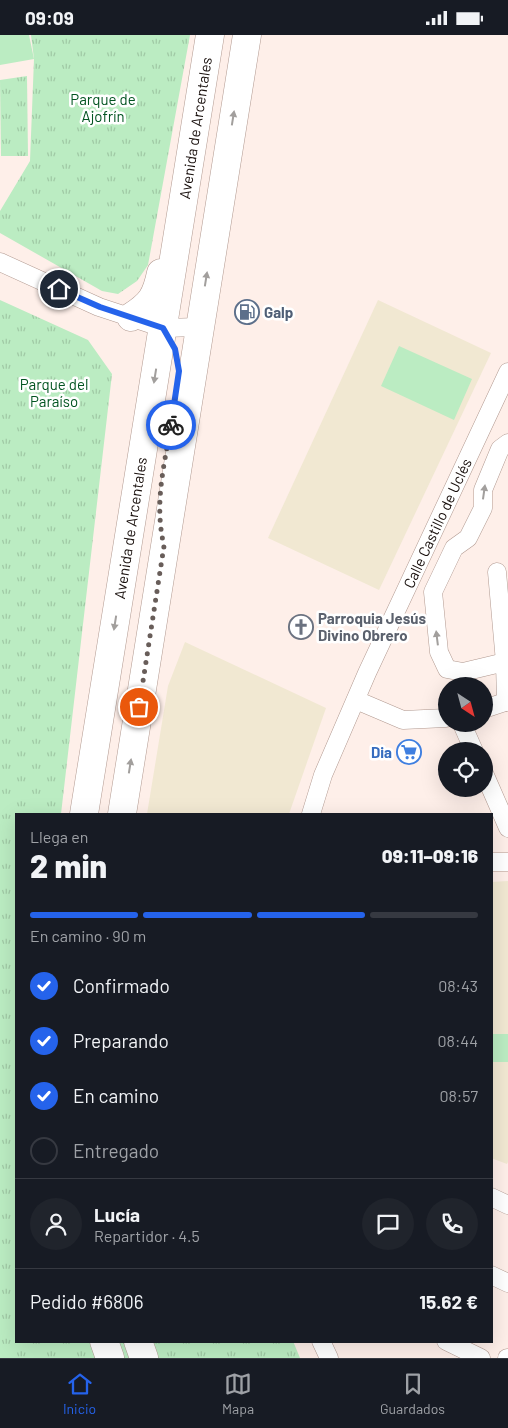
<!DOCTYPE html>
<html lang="es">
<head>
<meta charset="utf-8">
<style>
	:root { --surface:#171b24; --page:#20242c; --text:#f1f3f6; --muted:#9ea1a6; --line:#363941; --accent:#2563eb }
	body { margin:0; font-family:Barlow,sans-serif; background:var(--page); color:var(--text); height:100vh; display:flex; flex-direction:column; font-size:19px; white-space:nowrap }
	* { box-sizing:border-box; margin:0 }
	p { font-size:16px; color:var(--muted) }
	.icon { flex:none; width:28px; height:28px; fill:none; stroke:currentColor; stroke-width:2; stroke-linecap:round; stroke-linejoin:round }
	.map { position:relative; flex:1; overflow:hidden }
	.side { position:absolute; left:15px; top:778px; width:478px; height:530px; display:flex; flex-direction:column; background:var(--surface); border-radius:0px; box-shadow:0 5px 20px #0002 }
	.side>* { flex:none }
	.needle { width:32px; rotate:144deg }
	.controls { position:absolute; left:438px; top:642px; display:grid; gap:10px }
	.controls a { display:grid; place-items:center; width:55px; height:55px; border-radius:50%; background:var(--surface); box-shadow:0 5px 20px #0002; font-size:25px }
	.pin { position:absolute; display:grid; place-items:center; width:42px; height:42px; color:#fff; margin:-21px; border:2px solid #fff; border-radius:50%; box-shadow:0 1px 5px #0007 }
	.courier { position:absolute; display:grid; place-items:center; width:50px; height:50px; margin:-25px; border:4px solid #2563eb; border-radius:50%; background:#fff; color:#222; box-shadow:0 1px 6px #0007 }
	.summary em { font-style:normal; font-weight:800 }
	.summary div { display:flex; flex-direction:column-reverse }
	.summary { display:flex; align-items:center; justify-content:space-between; height:85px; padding:0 15px }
	h1 { font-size:32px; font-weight:800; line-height:38px }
	.bar { display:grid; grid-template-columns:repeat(4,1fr); gap:8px 5px; align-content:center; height:60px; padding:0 15px }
	.bar i { height:6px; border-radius:4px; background:var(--line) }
	.bar .current { background:var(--accent) }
	.bar p { grid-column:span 4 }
	.line { display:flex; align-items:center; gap:12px; padding:0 15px; border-top:1px solid var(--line) }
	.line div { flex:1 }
	.round { display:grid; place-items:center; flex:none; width:52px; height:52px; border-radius:26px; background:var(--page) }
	ol { padding:0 15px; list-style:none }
	li { display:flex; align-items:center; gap:15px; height:55px }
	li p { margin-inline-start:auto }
	li .icon { padding:5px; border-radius:50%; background:var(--accent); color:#fff; stroke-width:4 }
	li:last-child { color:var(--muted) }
	li i { width:28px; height:28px; border:2px solid var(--line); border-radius:50% }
	.status { display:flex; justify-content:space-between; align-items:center; height:35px; padding:0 25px; background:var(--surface); direction:ltr }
	.status svg { height:14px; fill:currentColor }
	.tabs { display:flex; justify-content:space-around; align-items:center; height:70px; border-top:1px solid var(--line); background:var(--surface); font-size:14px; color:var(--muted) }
	.tabs a { display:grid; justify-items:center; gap:2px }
	.tabs .current { color:var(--accent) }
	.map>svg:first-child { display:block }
	.education { fill:#f1e8d2 }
	.green { fill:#bbecc2 }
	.park { fill:url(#park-tufts) }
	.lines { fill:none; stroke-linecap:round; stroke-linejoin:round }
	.street-casing { stroke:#b19990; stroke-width:19 }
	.primary-casing { stroke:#b19990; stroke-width:29 }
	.street { stroke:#fff; stroke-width:18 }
	.primary { stroke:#fff; stroke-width:28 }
	.oneway { fill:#a29f9d }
	.done { stroke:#685d59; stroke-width:5; stroke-dasharray:0 9 }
	.route { stroke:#2563eb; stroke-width:6 }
	.labels { text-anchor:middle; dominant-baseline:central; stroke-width:5; stroke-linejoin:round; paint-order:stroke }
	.park-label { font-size:15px; fill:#025421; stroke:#fff }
	.street-label { font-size:15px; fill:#170e0b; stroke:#fff }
	.service-label { font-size:15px; font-weight:bold; fill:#4e5e75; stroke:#fff; text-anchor:start }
	.worship-label { font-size:15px; font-weight:bold; fill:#5b616d; stroke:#fff; text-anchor:start }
	.shop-label { font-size:15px; font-weight:bold; fill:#366cbe; stroke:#fff; text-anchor:end }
</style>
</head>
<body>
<div class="status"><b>09:09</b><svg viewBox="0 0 49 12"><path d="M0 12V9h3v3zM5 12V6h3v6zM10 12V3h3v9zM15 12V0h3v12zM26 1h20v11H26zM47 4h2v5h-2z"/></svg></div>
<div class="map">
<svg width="508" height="1323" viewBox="0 0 508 1323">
	<defs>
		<pattern id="park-tufts" width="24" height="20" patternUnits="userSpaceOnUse" patternTransform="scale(1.25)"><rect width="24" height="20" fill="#bbecc2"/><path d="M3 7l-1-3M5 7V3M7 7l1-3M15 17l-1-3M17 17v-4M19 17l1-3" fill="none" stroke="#a0c9a5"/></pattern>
	</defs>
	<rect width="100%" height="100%" fill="#feefe9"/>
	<g class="education">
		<path d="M 378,265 L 491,318 L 379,555 L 268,503 Z"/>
		<path d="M 185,607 L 326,673 L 289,779 L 147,779 L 168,651 Z"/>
		<path d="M 508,846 L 508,1127 L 507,1129 L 491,1123 L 491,847 Z"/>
	</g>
	<g class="green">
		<path d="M 0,0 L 29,0 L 34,24 L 0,30 Z"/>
		<path d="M 399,311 L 472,344 L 454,385 L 381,351 Z"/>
		<rect x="491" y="999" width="17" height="28"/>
	</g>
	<g class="park">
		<path d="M 31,0 L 190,0 L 148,230 L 137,246 L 118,259 L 102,256 L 0,198 L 0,176 L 30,126 L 34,24 Z"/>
		<path d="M 27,41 L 28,121 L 1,121 L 0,45 Z"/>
		<path d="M 0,265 L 88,305 L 112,339 L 61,779 L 16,779 L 16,1306 L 293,1306 L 300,1323 L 0,1323 Z"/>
	</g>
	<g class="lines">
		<defs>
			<g id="street">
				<path d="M 0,227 L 99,272 L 163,293 L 199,292"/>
				<path d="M 497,537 L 505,627"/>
				<path d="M 356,665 L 403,685 L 446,683"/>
				<path d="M 506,667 L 505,627 L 463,637 L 447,634 L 439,617 L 433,557 L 454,513 L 468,503 L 483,473 L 483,455 L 500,414 L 508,408"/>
				<path d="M 484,674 L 508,666"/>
				<path d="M 462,689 L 474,716"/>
				<path d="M 484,738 L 508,793"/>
				<path d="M 311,779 L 323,740 L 367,638 L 508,337"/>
				<path d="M 491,827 L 508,827"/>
				<path d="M 491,1162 L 508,1170"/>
				<path d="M 491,1240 L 508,1248"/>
				<path d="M 321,1306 L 329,1323"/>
				<path d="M 446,1306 L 481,1323"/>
				<path d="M 507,1323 L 508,1323"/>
			</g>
			<g id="primary">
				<path d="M 131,282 C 151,269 156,262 161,238"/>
				<path d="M 84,779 L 210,0"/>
				<path d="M 122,779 L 247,0"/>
				<path d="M 104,1306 L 110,1323"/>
				<path d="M 138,1306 L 144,1323"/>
			</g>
		</defs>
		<use href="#street" class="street-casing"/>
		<use href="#primary" class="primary-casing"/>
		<use href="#street" class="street"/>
		<use href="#primary" class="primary"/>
	</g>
	<defs><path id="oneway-solid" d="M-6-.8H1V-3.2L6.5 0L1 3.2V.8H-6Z" transform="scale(1.25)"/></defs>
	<g class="oneway">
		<use href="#oneway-solid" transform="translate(233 83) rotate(-81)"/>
		<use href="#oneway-solid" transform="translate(206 244) rotate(-81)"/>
		<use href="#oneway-solid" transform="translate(155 341) rotate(99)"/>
		<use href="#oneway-solid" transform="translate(484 457) rotate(-82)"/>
		<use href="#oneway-solid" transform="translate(115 588) rotate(99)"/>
		<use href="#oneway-solid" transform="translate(437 603) rotate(-97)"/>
		<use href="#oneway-solid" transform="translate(130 731) rotate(-81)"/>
	</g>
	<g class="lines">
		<path class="done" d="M 139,672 L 164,511 C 154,468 164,432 171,390"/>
		<path class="route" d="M 59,254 L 100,272 L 163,293 L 175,314 L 179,336 L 171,390"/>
	</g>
	<defs>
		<symbol id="fuel-ring" viewBox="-11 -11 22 22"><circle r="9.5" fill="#fff" stroke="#5c6f8a" stroke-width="1.5"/><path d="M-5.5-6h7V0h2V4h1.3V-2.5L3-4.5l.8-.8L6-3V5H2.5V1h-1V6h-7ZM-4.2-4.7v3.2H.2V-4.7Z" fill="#5c6f8a"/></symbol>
		<symbol id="church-ring" viewBox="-11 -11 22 22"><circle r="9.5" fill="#fff" stroke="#6b7280" stroke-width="1.5"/><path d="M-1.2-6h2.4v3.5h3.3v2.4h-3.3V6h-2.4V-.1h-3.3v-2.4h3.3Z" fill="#6b7280"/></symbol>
		<symbol id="supermarket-ring" viewBox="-11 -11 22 22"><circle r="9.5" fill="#fff" stroke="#3f7fe0" stroke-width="1.5"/><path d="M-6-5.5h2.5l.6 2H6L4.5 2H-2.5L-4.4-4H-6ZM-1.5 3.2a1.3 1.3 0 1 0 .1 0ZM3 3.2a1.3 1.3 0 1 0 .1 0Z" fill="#3f7fe0"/></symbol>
	</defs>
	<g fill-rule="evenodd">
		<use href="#fuel-ring" x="233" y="263" width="28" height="28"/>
		<use href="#church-ring" x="287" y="578" width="28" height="28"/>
		<use href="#supermarket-ring" x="395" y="703" width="28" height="28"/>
	</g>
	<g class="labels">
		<g class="park-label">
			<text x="103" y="64">Parque de<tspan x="103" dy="17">Ajofrín</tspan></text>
			<text x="54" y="349">Parque del<tspan x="54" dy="17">Paraíso</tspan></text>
		</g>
		<g class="street-label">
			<text transform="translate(195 93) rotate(-81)">Avenida de Arcentales</text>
			<text transform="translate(437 488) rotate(-65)">Calle Castillo de Uclés</text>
			<text transform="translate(130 493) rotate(-81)">Avenida de Arcentales</text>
		</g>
		<g class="service-label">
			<text x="264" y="277">Galp</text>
		</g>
		<g class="worship-label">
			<text x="318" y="583">Parroquia Jesús<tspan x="318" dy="17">Divino Obrero</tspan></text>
		</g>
		<g class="shop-label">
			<text x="392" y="717">Dia</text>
		</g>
	</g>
</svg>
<div class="controls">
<a><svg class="needle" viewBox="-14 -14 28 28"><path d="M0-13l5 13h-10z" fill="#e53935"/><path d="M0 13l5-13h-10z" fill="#9ea1a6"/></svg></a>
<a><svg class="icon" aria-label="locate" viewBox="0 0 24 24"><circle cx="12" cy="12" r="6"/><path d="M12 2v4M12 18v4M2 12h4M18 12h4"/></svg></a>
</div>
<div class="pin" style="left:139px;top:672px;background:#ea580c"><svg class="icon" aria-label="bag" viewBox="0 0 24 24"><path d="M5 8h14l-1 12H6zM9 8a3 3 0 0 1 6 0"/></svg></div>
<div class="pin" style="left:59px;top:254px;background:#1f2937"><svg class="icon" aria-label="home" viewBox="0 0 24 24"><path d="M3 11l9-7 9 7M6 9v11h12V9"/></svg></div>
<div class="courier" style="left:171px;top:390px"><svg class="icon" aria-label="bike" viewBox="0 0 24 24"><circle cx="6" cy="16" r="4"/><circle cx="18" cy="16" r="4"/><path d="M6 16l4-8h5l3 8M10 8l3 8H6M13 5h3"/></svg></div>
<section class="side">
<div class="summary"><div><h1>2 min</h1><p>Llega en</p></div><em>09:11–09:16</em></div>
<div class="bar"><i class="current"></i><i class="current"></i><i class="current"></i><i></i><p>En camino · 90 m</p></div>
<ol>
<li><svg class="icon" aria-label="check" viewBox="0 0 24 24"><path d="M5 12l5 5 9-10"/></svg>Confirmado<p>08:43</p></li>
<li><svg class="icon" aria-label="check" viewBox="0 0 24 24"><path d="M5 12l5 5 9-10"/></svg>Preparando<p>08:44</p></li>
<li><svg class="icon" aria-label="check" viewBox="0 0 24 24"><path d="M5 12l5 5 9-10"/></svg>En camino<p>08:57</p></li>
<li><i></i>Entregado</li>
</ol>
<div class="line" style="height:90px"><a class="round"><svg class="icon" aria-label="person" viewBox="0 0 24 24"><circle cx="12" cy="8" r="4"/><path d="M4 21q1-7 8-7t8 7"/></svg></a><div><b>Lucía</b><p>Repartidor · 4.5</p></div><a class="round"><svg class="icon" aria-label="chat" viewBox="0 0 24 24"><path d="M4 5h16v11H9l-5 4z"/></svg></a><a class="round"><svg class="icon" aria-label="phone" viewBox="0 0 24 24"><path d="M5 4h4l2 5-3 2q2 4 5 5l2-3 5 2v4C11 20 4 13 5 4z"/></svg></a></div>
<div class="line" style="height:65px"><div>Pedido #6806</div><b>15.62 €</b></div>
</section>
</div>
<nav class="tabs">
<a class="current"><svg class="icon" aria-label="home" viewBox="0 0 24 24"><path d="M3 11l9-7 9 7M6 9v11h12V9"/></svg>Inicio</a>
<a><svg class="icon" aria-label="map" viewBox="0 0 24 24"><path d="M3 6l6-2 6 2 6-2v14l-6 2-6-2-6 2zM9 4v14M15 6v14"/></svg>Mapa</a>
<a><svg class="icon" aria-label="saved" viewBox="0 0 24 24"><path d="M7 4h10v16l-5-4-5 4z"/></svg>Guardados</a>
</nav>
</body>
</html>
